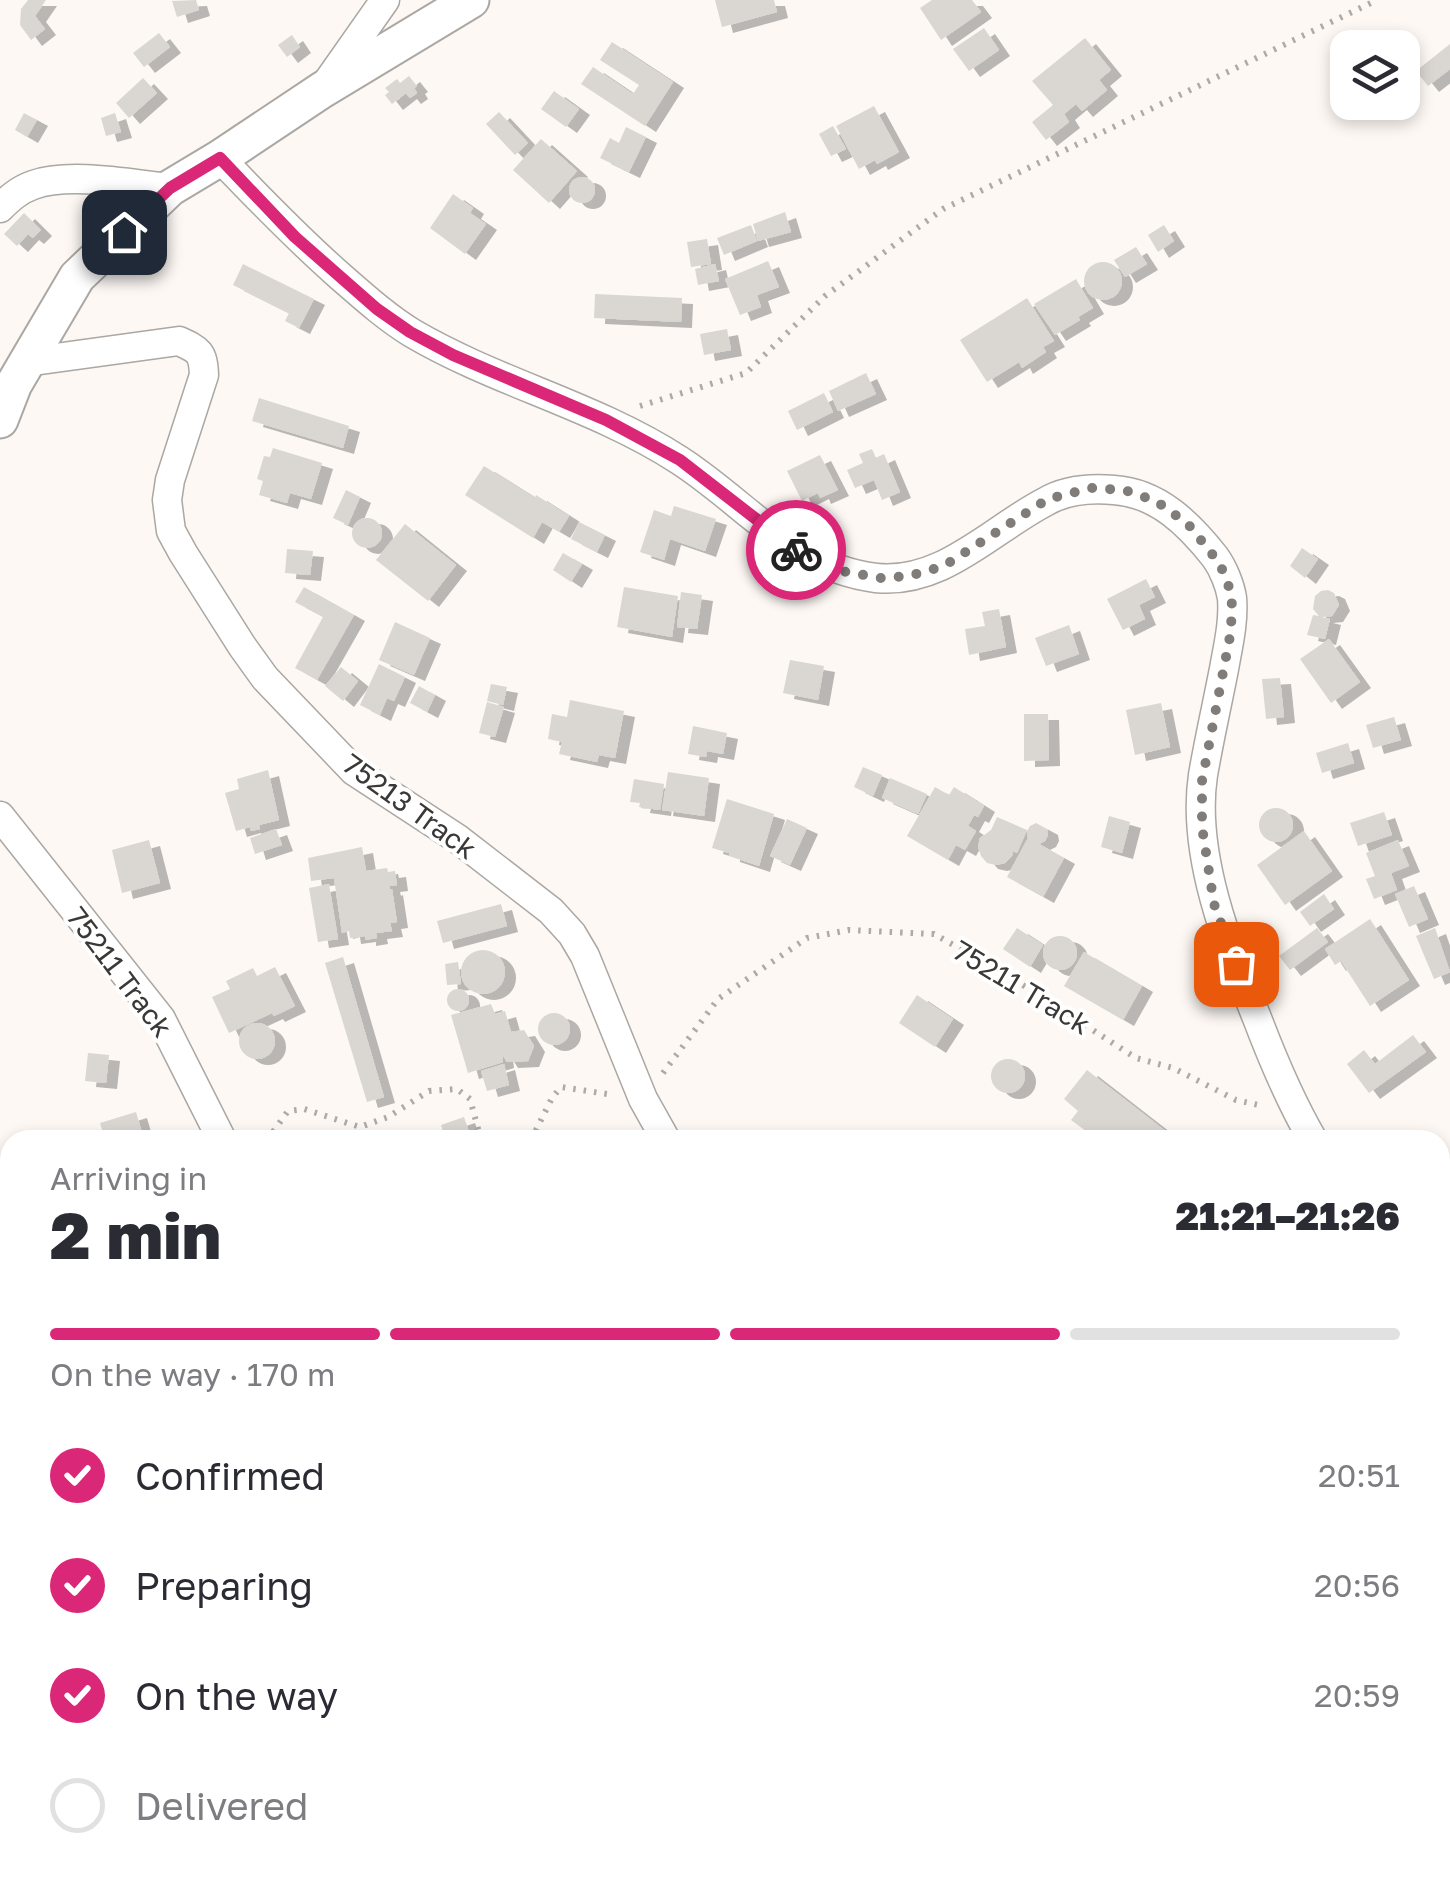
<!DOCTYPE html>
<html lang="en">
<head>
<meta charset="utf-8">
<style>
	:root { --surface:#fff; --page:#f7f7f7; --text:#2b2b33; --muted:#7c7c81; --line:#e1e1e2; --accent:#db2777 }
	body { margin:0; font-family:"Golos Text",sans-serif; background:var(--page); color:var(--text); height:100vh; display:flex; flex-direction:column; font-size:38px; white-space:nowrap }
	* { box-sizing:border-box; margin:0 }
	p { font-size:32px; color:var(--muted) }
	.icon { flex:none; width:55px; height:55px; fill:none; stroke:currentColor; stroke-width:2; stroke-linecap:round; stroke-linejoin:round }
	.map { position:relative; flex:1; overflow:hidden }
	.panel { position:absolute; left:0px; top:1130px; width:1450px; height:752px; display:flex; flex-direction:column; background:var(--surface); border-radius:30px 30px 0 0; box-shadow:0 5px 15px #0003 }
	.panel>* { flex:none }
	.controls { position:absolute; left:1330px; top:30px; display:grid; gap:20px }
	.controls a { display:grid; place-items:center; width:90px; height:90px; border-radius:20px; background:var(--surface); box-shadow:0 5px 15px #0003; font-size:50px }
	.pin { position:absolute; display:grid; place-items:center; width:85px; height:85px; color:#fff; margin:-42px; border-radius:20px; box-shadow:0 5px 15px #0006 }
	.courier { position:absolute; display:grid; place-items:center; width:100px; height:100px; margin:-50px; border:8px solid #db2777; border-radius:50%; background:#fff; color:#222; box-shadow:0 2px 12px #0007 }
	.head em { font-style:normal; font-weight:800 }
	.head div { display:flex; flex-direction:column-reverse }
	.head { display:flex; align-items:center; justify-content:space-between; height:170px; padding:0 50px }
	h1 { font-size:65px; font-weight:800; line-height:75px }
	.bar { display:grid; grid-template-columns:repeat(4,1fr); gap:15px 10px; align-content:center; height:120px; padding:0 50px }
	.bar i { height:12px; border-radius:8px; background:var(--line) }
	.bar .active { background:var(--accent) }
	.bar p { grid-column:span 4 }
	ol { padding:0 50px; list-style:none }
	li { display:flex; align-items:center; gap:30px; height:110px }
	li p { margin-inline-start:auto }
	li .icon { padding:10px; border-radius:50%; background:var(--accent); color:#fff; stroke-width:4 }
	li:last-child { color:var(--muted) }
	li i { width:55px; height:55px; border:5px solid var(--line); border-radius:50% }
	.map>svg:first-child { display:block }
	.building { fill:#dad6d1; filter:url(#shadow) }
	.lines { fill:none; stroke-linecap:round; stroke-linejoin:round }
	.minor-casing { stroke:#aba7a3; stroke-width:31 }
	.tertiary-casing { stroke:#aba7a3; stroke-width:39 }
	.path { stroke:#adaaa7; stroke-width:6; stroke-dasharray:2.5 8; stroke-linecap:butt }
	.minor { stroke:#fff; stroke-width:28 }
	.tertiary { stroke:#fff; stroke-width:35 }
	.done { stroke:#7f7c79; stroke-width:10; stroke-dasharray:0 18 }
	.route { stroke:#db2777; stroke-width:12 }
	.labels { text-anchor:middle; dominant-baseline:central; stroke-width:8; stroke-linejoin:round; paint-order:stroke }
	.street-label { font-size:28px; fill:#3b3937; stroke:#fff }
</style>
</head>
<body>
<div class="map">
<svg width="1450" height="1881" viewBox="0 0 1450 1881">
	<defs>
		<filter id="shadow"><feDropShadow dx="11" dy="6" stdDeviation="0" flood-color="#0004"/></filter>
	</defs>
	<rect width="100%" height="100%" fill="#fdf8f4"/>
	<g class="building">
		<path d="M 28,0 L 46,0 L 35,16 L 45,29 L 31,40 L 20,25 L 21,9 Z"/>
		<path d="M 196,0 L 199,10 L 177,17 L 172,1 Z"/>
		<path d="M 715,0 L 774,0 L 777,12 L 722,27 Z"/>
		<path d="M 932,0 L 972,0 L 981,12 L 941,40 L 920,8 Z"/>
		<path d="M 984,28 L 999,50 L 969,71 L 953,49 Z"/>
		<path d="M 159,33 L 170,47 L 144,67 L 133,53 Z"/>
		<path d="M 292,35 L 300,47 L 287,57 L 278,45 Z"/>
		<path d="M 1085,38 L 1111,70 L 1099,80 L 1107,90 L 1082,111 L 1076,104 L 1064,114 L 1069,122 L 1046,140 L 1032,122 L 1053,105 L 1032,81 Z"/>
		<path d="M 612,42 L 673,82 L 645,126 L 581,84 L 593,67 L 633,94 L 639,85 L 600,60 Z"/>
		<path d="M 1450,44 L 1450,69 L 1428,86 L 1416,71 Z"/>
		<path d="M 409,76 L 417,86 L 414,88 L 417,93 L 410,98 L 406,93 L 392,104 L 385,95 L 389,92 L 385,88 L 397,79 L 400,83 Z"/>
		<path d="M 143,78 L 157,93 L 129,118 L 116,103 Z"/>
		<path d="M 554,91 L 579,109 L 566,127 L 541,109 Z"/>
		<path d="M 874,106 L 899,152 L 877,164 L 875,160 L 859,169 L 836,126 Z"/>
		<path d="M 499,112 L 528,143 L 515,155 L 486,124 Z"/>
		<path d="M 24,113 L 37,120 L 27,137 L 15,130 Z"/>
		<path d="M 115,113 L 121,132 L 106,136 L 101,118 Z"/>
		<path d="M 833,126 L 846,149 L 831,156 L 819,134 Z"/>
		<path d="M 626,127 L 646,137 L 629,172 L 600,158 L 610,138 L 619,143 Z"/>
		<path d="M 541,139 L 577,171 L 549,203 L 513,170 Z"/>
		<circle cx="582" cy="190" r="13"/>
		<path d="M 453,194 L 473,208 L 470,213 L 486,224 L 465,254 L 430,228 Z"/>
		<path d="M 785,212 L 791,232 L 758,241 L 753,224 Z"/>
		<path d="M 24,213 L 41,230 L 33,238 L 28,234 L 17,246 L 4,234 Z"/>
		<path d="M 751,225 L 757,241 L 724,255 L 717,238 Z"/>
		<path d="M 1164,225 L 1174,241 L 1158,252 L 1148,235 Z"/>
		<path d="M 707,239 L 711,264 L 691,267 L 687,242 Z"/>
		<path d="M 1136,247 L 1147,264 L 1125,277 L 1114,260 Z"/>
		<path d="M 768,261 L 779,287 L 757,295 L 761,307 L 740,315 L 725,279 Z"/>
		<circle cx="1103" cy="281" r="19"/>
		<path d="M 243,264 L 314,299 L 299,328 L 285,321 L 289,313 L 233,285 Z"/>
		<path d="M 715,264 L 719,281 L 698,285 L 695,269 Z"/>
		<path d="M 1076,279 L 1093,308 L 1078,317 L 1080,320 L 1055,335 L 1034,304 Z"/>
		<path d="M 595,294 L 682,298 L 681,322 L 594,318 Z"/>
		<path d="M 1027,298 L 1054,341 L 1043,347 L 1046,352 L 1022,368 L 1019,362 L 987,382 L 960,340 Z"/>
		<path d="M 727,329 L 731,350 L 704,355 L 700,334 Z"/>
		<path d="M 866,373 L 876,394 L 838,411 L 829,391 Z"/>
		<path d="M 824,393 L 833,412 L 797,430 L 788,411 Z"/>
		<path d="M 259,398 L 349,426 L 343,448 L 252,421 Z"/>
		<path d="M 273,448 L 322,463 L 311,499 L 290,493 L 287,503 L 259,495 L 263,481 L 257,479 L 264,456 L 270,457 Z"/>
		<path d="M 872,449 L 876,458 L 884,454 L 900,492 L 882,500 L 874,480 L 855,488 L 847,470 L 863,463 L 859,454 Z"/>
		<path d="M 820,455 L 838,490 L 820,498 L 818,493 L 802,501 L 787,471 Z"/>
		<path d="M 484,466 L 535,498 L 536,495 L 569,516 L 559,532 L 542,522 L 533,538 L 465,495 Z"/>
		<path d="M 346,490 L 360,497 L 348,525 L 333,518 Z"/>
		<path d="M 674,506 L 716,519 L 705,551 L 670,539 L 664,560 L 640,552 L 654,510 L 671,516 Z"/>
		<circle cx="367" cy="533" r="15"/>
		<path d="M 579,522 L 605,535 L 597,552 L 571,539 Z"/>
		<path d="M 405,524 L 456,565 L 428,601 L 376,560 Z"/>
		<path d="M 1302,548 L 1318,559 L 1305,578 L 1290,566 Z"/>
		<path d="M 287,549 L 313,551 L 310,575 L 285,573 Z"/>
		<path d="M 563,553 L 582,564 L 571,582 L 553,570 Z"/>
		<path d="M 1146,579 L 1155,597 L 1139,605 L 1145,619 L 1123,630 L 1107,599 Z"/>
		<path d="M 304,587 L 354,615 L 317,680 L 295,668 L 323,617 L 295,602 Z"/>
		<path d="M 624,587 L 678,596 L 672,637 L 617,627 Z"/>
		<path d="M 1328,590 L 1334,593 L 1339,605 L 1332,616 L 1322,617 L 1330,619 L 1325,639 L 1307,635 L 1313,615 L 1319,616 L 1313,609 L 1315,596 L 1321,591 Z"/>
		<path d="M 681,592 L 702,595 L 697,629 L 677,627 Z"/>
		<path d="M 999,609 L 1006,647 L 969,655 L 965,629 L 985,626 L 982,612 Z"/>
		<path d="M 395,622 L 430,638 L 414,675 L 379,660 Z"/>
		<path d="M 1069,625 L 1079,654 L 1046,666 L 1035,638 Z"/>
		<path d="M 1329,639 L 1360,682 L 1331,703 L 1300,659 Z"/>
		<path d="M 790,660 L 824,666 L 818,700 L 783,693 Z"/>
		<path d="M 379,664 L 405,677 L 394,701 L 387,698 L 380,715 L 360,705 Z"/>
		<path d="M 341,667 L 358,681 L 343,701 L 325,686 Z"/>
		<path d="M 1280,678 L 1284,717 L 1266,719 L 1262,679 Z"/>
		<path d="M 491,684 L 507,687 L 503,705 L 487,701 Z"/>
		<path d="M 419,686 L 435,695 L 427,712 L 410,703 Z"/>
		<path d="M 570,700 L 624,711 L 615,758 L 599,755 L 597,762 L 559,754 L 562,742 L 548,739 L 552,714 L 567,717 Z"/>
		<path d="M 487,702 L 504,707 L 495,737 L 479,733 Z"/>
		<path d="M 1161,703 L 1170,747 L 1135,755 L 1126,710 Z"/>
		<path d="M 1024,714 L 1048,714 L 1049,760 L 1024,761 Z"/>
		<path d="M 1394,717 L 1401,740 L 1373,748 L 1366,725 Z"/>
		<path d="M 693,726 L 727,733 L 723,754 L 707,751 L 706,757 L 688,754 Z"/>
		<path d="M 1348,743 L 1354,763 L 1322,773 L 1316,753 Z"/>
		<path d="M 863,767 L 882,775 L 873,796 L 854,787 Z"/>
		<path d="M 268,770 L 279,820 L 259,825 L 260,829 L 251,831 L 250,827 L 236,831 L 225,793 L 239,789 L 237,779 Z"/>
		<path d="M 668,772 L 709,778 L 704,816 L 662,810 Z"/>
		<path d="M 890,778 L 927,794 L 918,814 L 882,798 Z"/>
		<path d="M 634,779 L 664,784 L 660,810 L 639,807 L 640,803 L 630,802 Z"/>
		<path d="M 935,787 L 949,795 L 954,787 L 984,806 L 978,817 L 974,815 L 968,826 L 976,831 L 965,850 L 956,845 L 948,860 L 907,836 Z"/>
		<path d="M 727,799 L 774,814 L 759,866 L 729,856 L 729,853 L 712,848 Z"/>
		<circle cx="1276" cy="825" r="17"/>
		<path d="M 1384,812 L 1392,835 L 1358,846 L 1350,823 Z"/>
		<path d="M 1109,816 L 1130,822 L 1122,853 L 1101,847 Z"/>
		<path d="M 997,817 L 1027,830 L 1017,853 L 1013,851 L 1012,856 L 1005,863 L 996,865 L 987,863 L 981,856 L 978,847 L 980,838 L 991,830 Z"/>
		<path d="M 787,819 L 807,828 L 790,865 L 770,856 Z"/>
		<path d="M 1036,823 L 1047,829 L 1048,835 L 1045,841 L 1039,844 L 1064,858 L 1043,897 L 1007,877 L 1028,838 L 1027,831 L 1030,826 Z"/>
		<path d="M 276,829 L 282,845 L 255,854 L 250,838 Z"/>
		<path d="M 1304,831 L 1332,871 L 1285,905 L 1257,865 Z"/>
		<path d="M 149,840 L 160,883 L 122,893 L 112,850 Z"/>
		<path d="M 1398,840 L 1409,866 L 1391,873 L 1397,890 L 1374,899 L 1366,879 L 1375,876 L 1366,853 Z"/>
		<path d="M 362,847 L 366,871 L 387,868 L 388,872 L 395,871 L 397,885 L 389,886 L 390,890 L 392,889 L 397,922 L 390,923 L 392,931 L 376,933 L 377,938 L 365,940 L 365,936 L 350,938 L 349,931 L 342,933 L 334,878 L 311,881 L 308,858 Z"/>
		<path d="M 329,884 L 338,939 L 318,942 L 309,888 Z"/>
		<path d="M 1414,886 L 1428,919 L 1409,927 L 1395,894 Z"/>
		<path d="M 1324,894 L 1334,909 L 1310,926 L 1300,912 Z"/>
		<path d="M 501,904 L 507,926 L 443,943 L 437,921 Z"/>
		<path d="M 1370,919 L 1409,980 L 1370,1006 L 1341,961 L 1335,965 L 1325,949 Z"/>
		<path d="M 1017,928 L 1043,945 L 1030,967 L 1003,949 Z"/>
		<path d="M 1317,928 L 1328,942 L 1290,970 L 1279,956 Z"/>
		<path d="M 1435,928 L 1450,972 L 1434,979 L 1416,936 Z"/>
		<circle cx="1060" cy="953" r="17"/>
		<circle cx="483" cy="972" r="22"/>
		<path d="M 1084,952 L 1142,986 L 1123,1020 L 1064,986 Z"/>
		<path d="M 343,957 L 384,1097 L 367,1102 L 325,963 Z"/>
		<path d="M 458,962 L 461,984 L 447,985 L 445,964 Z"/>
		<path d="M 275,967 L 295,1006 L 274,1016 L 272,1013 L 229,1033 L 212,997 L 230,989 L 226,981 L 253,968 L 257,976 Z"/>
		<circle cx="458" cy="1000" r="11"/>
		<path d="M 917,995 L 953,1019 L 935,1047 L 899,1023 Z"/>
		<path d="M 491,1004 L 495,1014 L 505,1011 L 511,1032 L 524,1030 L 534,1046 L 528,1061 L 507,1062 L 502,1054 L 503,1062 L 468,1073 L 451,1015 Z"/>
		<circle cx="554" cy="1029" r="16"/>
		<circle cx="257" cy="1041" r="18"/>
		<path d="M 1413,1035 L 1426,1052 L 1369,1093 L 1347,1064 L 1364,1050 L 1375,1064 Z"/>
		<path d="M 88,1053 L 109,1055 L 106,1083 L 85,1081 Z"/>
		<circle cx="1008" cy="1076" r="17"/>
		<path d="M 504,1064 L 509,1085 L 487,1091 L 481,1071 Z"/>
		<path d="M 1087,1070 L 1177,1140 L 1098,1140 L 1071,1120 L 1078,1111 L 1064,1099 Z"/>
		<path d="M 136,1112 L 143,1136 L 150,1134 L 151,1140 L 105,1140 L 100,1123 Z"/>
		<path d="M 464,1117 L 470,1135 L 457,1140 L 446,1140 L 441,1125 Z"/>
		<path d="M 500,1872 L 526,1872 L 532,1881 L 494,1881 L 492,1878 Z"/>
		<path d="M 902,1872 L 947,1872 L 931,1881 L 907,1881 Z"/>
		<path d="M 1099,1872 L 1135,1872 L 1141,1881 L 1102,1881 L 1097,1874 Z"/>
		<path d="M 1219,1872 L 1274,1872 L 1277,1878 L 1269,1881 L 1222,1881 Z"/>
	</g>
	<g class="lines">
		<defs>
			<g id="minor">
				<path d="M 326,84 L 385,0"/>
				<path d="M 220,158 C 259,199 299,240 341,277 C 364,297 386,317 412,333 C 497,383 596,406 679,460 C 746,503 793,568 876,578 C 942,585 991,530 1045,502 C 1065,490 1091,488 1114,490 C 1158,493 1189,524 1215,557 C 1223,568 1230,585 1232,598 C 1234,622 1228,646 1224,669 C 1217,705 1209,740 1203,775 C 1191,854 1228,946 1257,1018 C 1273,1060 1290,1101 1313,1140"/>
				<path d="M 0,208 C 10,198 19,190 33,185 C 69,172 131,184 170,188"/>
				<path d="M 26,362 L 179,341 C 199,350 203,352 204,375 L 170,480 L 167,500 L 171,531 L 183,553 L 242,646 L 265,678 L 354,771 L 458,839 L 551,911 L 572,934 L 585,956 L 643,1099 L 666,1140"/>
				<path d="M 0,816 L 161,1019 L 222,1140"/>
				<path d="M 1440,1277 L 1450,1284"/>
				<path d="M 0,1288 L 10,1320"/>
				<path d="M 0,1729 L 10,1687"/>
				<path d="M 286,1872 L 297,1881"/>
				<path d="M 1196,1872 L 1201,1881"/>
			</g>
			<path id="tertiary" d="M 0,420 L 14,384 L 77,277 L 170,188 L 220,158 L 322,90 L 471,0"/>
		</defs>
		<use href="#minor" class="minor-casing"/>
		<use href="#tertiary" class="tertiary-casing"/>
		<g class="path">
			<path d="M 640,406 L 746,373 L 825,296 L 943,209 L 1377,0"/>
			<path d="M 663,1073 L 718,999 L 807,938 L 849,930 L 934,934 L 1012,978 L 1136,1058 L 1173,1068 L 1236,1100 L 1263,1106"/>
			<path d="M 267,1140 L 288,1111 L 304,1109 L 360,1127 L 388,1117 L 429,1091 L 457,1089 L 470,1099 L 481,1140"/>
			<path d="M 531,1140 L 552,1098 L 561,1087 L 614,1095"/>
		</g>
		<use href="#minor" class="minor"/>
		<use href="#tertiary" class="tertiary"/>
	</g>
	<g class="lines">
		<path class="done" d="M 796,550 L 841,571 L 881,578 L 909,576 L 944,566 L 1048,499 L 1091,488 L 1124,490 L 1156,501 L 1188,524 L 1220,564 L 1232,595 L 1231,631 L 1202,781 L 1202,827 L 1214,904 L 1236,964"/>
		<path class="route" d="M 124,232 L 170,188 L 220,158 L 295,237 L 377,309 L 410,332 L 453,355 L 606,420 L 680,460 L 796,550"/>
	</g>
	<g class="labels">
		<g class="street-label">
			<text transform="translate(410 806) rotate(36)">75213 Track</text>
			<text transform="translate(120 972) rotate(53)">75211 Track</text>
			<text transform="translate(1022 987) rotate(31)">75211 Track</text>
		</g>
	</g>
</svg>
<div class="controls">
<a><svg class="icon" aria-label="layers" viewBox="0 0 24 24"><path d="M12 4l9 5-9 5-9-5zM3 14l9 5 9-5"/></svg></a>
</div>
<div class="pin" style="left:1236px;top:964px;background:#ea580c"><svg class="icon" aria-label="bag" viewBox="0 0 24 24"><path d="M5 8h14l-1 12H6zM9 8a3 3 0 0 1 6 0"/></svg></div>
<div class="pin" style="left:124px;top:232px;background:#1f2937"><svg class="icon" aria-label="home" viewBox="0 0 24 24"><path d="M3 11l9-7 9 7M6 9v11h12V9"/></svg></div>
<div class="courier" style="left:796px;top:550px"><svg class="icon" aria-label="bike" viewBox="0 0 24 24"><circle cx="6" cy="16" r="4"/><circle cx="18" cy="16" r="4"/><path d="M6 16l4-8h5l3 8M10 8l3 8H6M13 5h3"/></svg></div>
<section class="panel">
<div class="head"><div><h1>2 min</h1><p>Arriving in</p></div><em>21:21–21:26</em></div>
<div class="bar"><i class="active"></i><i class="active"></i><i class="active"></i><i></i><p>On the way · 170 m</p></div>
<ol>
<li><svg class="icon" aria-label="check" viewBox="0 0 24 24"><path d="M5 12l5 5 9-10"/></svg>Confirmed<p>20:51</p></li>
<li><svg class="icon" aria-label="check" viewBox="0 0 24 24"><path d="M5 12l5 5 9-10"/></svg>Preparing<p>20:56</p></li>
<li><svg class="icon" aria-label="check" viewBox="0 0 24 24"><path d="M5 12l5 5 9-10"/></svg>On the way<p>20:59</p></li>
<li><i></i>Delivered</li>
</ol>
</section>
</div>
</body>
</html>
